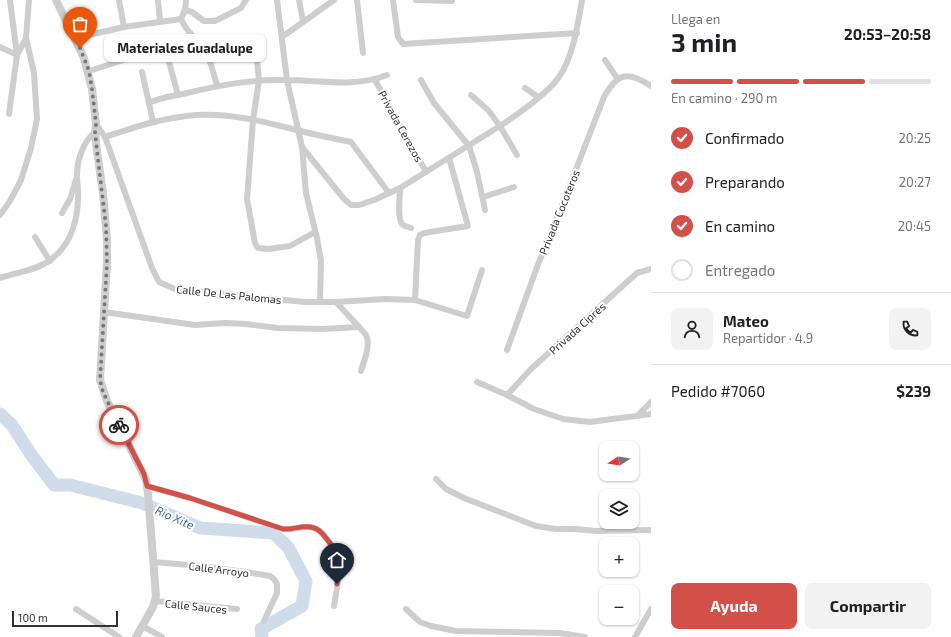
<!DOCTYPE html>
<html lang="es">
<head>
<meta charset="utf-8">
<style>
	:root { --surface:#fff; --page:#f2f2f2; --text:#202124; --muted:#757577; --line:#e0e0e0; --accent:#d35048 }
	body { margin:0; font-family:"Exo 2",sans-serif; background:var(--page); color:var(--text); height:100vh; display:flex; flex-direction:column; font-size:15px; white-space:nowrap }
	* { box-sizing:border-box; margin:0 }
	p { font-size:13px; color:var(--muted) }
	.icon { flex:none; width:22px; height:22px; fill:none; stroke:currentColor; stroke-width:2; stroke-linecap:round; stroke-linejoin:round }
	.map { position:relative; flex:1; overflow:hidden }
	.side { display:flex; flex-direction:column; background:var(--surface); width:300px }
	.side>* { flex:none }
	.needle { width:26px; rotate:258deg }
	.fabs { position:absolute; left:599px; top:441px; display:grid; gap:8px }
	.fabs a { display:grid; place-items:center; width:40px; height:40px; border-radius:8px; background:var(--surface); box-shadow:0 1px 3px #0004; font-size:20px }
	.scale { position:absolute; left:12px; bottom:10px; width:106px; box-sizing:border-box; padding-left:4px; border:2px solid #313131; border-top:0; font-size:11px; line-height:14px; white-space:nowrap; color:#313131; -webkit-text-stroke:3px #fff; paint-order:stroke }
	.pin { position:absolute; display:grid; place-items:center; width:34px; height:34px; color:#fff; margin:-41px -17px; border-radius:50% 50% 50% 0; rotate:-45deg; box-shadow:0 0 4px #0007 }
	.pin .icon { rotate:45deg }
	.courier { position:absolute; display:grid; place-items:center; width:40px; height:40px; margin:-20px; border:3px solid #d35048; border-radius:50%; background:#fff; color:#222; box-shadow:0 1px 5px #0007 }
	.bubble { position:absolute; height:28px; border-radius:8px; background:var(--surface); box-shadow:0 1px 3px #0004; font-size:13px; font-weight:700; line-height:28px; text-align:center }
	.head em { font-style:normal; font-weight:700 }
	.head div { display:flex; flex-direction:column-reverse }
	.head { display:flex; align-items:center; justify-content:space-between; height:68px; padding:0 20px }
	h1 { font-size:26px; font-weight:700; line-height:30px }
	.bar { display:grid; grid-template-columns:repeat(4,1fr); gap:6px 4px; align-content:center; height:48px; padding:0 20px }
	.bar i { height:5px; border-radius:3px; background:var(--line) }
	.bar .current { background:var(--accent) }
	.bar p { grid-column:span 4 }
	.line { display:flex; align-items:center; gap:10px; padding:0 20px; border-top:1px solid var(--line) }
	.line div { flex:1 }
	.round { display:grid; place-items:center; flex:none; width:42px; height:42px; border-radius:8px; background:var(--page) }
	ol { padding:0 20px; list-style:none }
	li { display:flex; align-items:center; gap:12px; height:44px }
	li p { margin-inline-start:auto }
	li .icon { padding:4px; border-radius:50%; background:var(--accent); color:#fff; stroke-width:4 }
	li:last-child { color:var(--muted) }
	li i { width:22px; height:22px; border:2px solid var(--line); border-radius:50% }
	.primary-button { display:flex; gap:8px; margin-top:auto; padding:8px 20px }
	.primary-button a { flex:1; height:46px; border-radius:8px; background:var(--accent); color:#fff; font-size:16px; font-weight:700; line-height:46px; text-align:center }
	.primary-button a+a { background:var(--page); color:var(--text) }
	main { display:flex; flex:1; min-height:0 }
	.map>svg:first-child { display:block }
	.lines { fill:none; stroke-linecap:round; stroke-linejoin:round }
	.river { stroke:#d0dcea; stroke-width:13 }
	.minor { stroke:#cecece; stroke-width:6 }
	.tertiary { stroke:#cecece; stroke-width:8 }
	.done { stroke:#797979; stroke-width:4; stroke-dasharray:0 7.2 }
	.route { stroke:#d35048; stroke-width:5 }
	.labels { text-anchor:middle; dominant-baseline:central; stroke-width:4; stroke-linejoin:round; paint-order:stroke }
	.street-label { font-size:11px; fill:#313131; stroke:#fff }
	.water-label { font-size:12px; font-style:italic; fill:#47688b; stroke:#fff }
</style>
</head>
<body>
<main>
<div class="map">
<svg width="651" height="637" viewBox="0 0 651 637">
	<rect width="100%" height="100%" fill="#fff"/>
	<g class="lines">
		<path class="river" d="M 0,414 L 12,425 L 30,453 L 54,485 L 70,485 L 142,503 L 200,528 L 273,533 L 288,547 L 306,581 L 302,606 L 261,629 L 262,637"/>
		<g class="minor">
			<path d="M 119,0 L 124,27"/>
			<path d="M 158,0 L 160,21"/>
			<path d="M 186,0 L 185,10 L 181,19 C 187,33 196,38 204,49 C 211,60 213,73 217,85"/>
			<path d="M 277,0 L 287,80 L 302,147 L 306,193 L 317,238 L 321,261 L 320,302"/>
			<path d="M 299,0 L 303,21"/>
			<path d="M 357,0 L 363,53"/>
			<path d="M 393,0 L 398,37 L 403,44 L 577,33"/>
			<path d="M 416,0 L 452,1"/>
			<path d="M 185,10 L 192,12 L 204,21 L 215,21 L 241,8 L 246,0"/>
			<path d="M 282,37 L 334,0"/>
			<path d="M 76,38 L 124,27 L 181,19"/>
			<path d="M 0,47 L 17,55 L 26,38"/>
			<path d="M 257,60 L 259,80 L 253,120 L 247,199 L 255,243 L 258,248 L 268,249 L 290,246 L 315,232"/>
			<path d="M 605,60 L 617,78"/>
			<path d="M 89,71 L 133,57"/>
			<path d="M 142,72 L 149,103"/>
			<path d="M 375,80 L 426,172"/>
			<path d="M 421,80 L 434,103 L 469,146 L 477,172 L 485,210"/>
			<path d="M 525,88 L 538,97"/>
			<path d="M 178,95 L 169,62 C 170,49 182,44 191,37"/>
			<path d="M 471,95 L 488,110 L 500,126 L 517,155"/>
			<path d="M 9,114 L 17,55 L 10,0"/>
			<path d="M 153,122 L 149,103 C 161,97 174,96 187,93 C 221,85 252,79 287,80 C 321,80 354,88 387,75"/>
			<path d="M 96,124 L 105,137 L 152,268 L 159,282 L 175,289 L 305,302 L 336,302 L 385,299 L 415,300 L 467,316 L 482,270"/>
			<path d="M 105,137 C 135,127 165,117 197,115 C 231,113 264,122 297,130 C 315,135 333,138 351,142 L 389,193"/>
			<path d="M 302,147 L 344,199 L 351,205 L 359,205 L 374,200 L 400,188 L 500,126 C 517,115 548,93 559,77 C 573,57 578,24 582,0"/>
			<path d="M 400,188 C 400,196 397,218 402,224 C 404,226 408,227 411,228"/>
			<path d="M 483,197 L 514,187"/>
			<path d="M 62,213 L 70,199 L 76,179"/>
			<path d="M 0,215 L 10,201 L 21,180 L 31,148 L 37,119 L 34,73 L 26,38 L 29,0"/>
			<path d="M 35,237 L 50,261"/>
			<path d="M 0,278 C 16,272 35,271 49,261 C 69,247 77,224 78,200 C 79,192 77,184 77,175 C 77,160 83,142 95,132"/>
			<path d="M 415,300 L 418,240 L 420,235 L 424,233 L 468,226 L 449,158"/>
			<path d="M 104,312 L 195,325 L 225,323 L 246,324 L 278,328 L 323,329 L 359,327 L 336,302"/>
			<path d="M 359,327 C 361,329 364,332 366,335 C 371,345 364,361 361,371"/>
			<path d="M 507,350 L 537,267 L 570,185 L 604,97 C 618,72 628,71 651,86"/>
			<path d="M 477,382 L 507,395 L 534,409 L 563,419 L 590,422 L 651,414"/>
			<path d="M 507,395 L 532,368 L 637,273 L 651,269"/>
			<path d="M 637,416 L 651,402"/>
			<path d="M 436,479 L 446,489 L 464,498 L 536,526 L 556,529 L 575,529 L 596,531 L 651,530"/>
			<path d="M 147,486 L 190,498 L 283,529 C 293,531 304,524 314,528 C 319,529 323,534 326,538 C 345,559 338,580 334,606"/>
			<path d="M 153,562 L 201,566 L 246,572 L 270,576 L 274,579 L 277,584 L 277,593 L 264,621"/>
			<path d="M 155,601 L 237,609"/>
			<path d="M 76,609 L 119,637"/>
			<path d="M 406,609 L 420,622 L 431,626 L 456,631 L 560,633 L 585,637"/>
			<path d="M 142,626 L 162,637"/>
			<path d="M 635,637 L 651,609"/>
		</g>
		<path class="tertiary" d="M 56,0 L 84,58 L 92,89 L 96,124 L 95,132 L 97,151 L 103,193 L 107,240 L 107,263 L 100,380 L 107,401 L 146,480 L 148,494 L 156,596 L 153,607 L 136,637"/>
	</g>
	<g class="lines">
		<path class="done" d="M 80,48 L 89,71 L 92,89 L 96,124 L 95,132 L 97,151 L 106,226 L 107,263 L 100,380 L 103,392 L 119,425"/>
		<path class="route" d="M 119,425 L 144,474 L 147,486 L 190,498 L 283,529 C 293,530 305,524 314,528 C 319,529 323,534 326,538 C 338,552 340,566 337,584"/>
	</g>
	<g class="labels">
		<g class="street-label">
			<text transform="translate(401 126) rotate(61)">Privada Cerezos</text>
			<text transform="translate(559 212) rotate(-68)">Privada Cocoteros</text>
			<text transform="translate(229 294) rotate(6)">Calle De Las Palomas</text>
			<text transform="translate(577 328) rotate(-42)">Privada Ciprés</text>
			<text transform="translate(219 569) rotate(7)">Calle Arroyo</text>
			<text transform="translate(196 606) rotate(6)">Calle Sauces</text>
		</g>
		<g class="water-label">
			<text transform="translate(175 517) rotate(24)">Rio Xite</text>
		</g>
	</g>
</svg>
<div class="fabs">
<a><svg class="needle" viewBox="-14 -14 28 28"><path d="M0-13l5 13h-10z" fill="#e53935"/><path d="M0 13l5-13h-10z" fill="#757577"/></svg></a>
<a><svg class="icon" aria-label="layers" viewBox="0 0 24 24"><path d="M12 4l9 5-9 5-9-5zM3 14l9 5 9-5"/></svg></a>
<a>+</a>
<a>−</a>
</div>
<div class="scale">100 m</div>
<div class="pin" style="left:80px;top:48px;background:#ea580c"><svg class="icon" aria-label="bag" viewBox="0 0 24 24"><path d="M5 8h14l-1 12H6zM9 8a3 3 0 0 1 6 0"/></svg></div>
<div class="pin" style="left:337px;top:584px;background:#1f2937"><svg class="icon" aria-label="home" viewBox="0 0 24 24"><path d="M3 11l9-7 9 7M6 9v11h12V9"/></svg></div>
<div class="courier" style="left:119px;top:425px"><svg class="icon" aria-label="bike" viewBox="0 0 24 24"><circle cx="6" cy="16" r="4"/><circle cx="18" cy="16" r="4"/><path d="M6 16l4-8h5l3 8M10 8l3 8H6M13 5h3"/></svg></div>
<div class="bubble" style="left:104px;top:34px;width:162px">Materiales Guadalupe</div>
</div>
<section class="side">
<div class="head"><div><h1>3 min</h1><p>Llega en</p></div><em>20:53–20:58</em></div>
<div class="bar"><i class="current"></i><i class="current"></i><i class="current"></i><i></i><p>En camino · 290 m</p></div>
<ol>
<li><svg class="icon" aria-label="check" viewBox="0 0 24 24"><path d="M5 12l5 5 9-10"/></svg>Confirmado<p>20:25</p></li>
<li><svg class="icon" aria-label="check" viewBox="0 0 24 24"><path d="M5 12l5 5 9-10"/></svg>Preparando<p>20:27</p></li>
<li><svg class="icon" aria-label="check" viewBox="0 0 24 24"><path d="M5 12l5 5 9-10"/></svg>En camino<p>20:45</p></li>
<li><i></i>Entregado</li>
</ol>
<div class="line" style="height:72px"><a class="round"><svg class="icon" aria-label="person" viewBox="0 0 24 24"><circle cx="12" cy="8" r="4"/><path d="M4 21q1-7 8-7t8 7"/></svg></a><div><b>Mateo</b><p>Repartidor · 4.9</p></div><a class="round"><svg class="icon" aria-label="phone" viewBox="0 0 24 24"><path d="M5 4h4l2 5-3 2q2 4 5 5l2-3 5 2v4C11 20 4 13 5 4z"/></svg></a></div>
<div class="line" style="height:52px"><div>Pedido #7060</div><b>$239</b></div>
<div class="primary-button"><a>Ayuda</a><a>Compartir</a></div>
</section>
</main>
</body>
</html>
